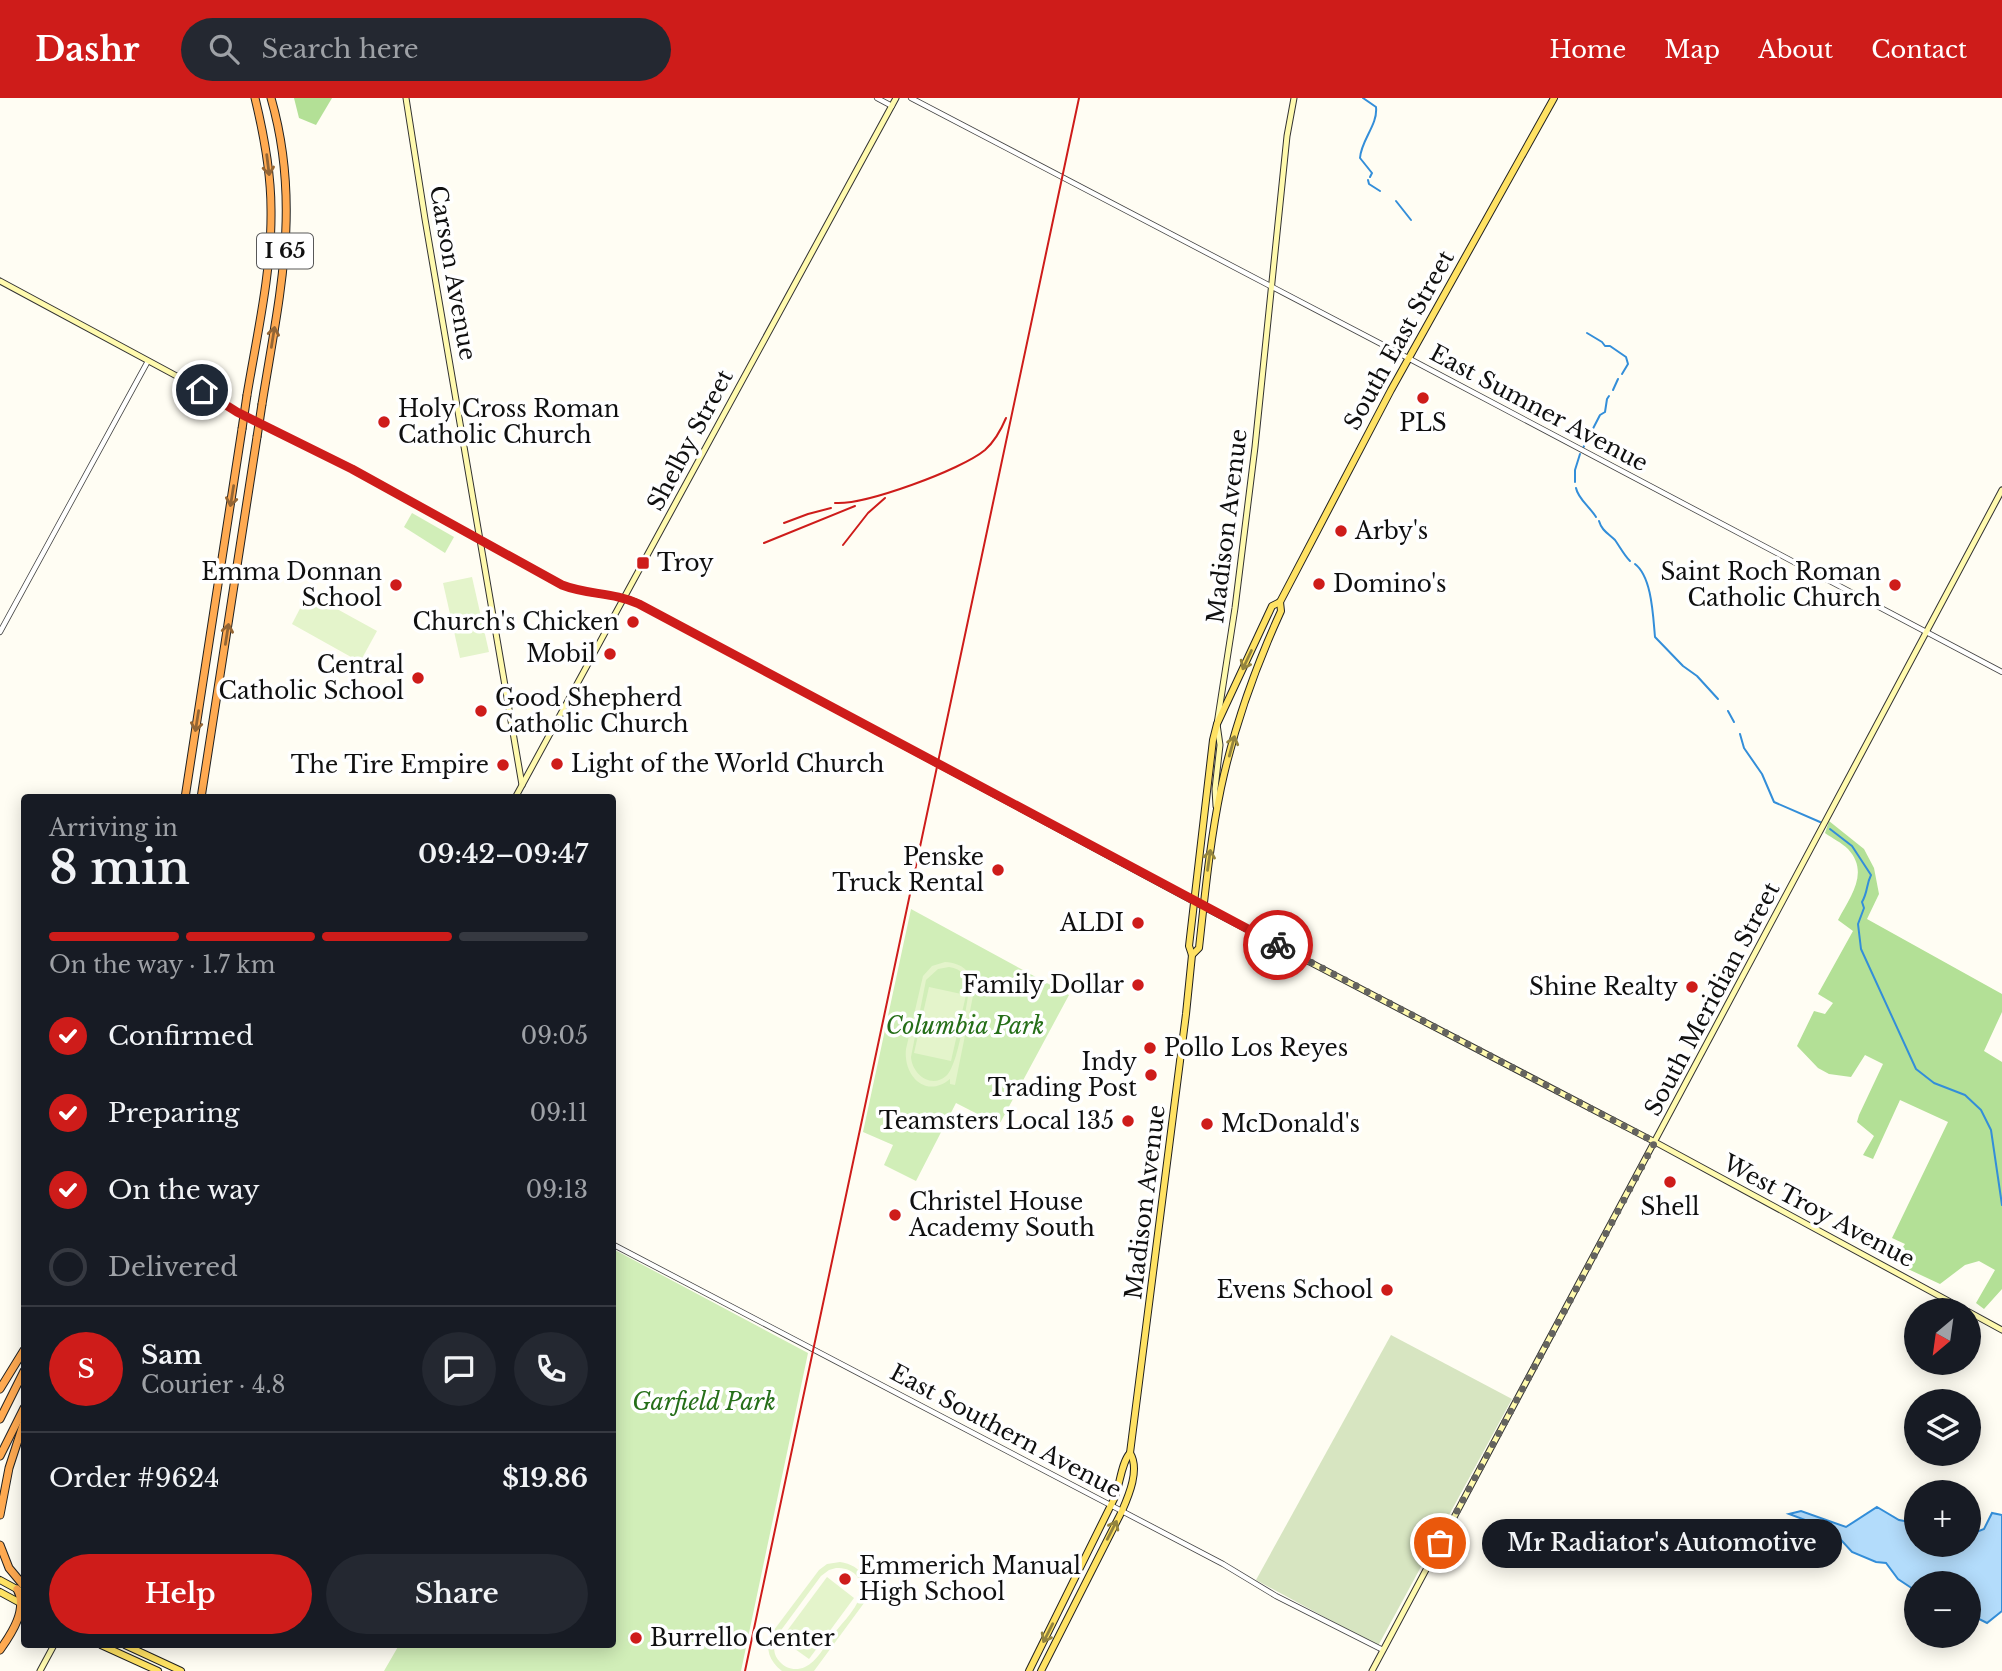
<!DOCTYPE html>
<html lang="en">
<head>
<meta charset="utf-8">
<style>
	:root { --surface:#171b24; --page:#242831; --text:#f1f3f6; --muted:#9ea1a6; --line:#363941; --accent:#ce1c1a }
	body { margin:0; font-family:"Libre Baskerville",serif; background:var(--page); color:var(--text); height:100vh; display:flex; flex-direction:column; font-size:26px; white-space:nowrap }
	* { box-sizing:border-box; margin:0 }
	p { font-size:23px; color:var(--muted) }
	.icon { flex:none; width:38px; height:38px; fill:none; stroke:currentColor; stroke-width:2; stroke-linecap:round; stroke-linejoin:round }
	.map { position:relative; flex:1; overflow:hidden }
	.sheet { position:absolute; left:21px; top:696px; width:595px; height:854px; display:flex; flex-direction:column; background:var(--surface); border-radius:7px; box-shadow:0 4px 18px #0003 }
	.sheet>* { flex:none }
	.needle { width:46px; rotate:209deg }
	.tools { position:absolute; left:1904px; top:1200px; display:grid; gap:14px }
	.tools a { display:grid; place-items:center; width:77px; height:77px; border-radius:50%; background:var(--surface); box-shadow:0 4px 18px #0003; font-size:35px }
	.pin { position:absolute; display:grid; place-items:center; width:60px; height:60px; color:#fff; margin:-30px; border:4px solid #fff; border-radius:50%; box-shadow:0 2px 7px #0007 }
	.courier { position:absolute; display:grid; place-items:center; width:70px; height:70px; margin:-35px; border:5px solid #ce1c1a; border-radius:50%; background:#fff; color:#222; box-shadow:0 2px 9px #0007 }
	.bubble { position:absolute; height:49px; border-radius:24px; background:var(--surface); box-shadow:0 4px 18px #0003; font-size:23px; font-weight:600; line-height:49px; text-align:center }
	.head em { font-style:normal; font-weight:600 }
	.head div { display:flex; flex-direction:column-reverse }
	.head { display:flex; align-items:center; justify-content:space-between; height:119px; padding:0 28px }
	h1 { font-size:46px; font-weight:600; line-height:52px }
	.bar { display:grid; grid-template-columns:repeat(4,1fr); gap:10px 7px; align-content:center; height:84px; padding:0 28px }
	.bar i { height:9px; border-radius:5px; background:var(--line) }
	.bar .active { background:var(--accent) }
	.bar p { grid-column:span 4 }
	.line { display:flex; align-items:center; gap:18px; padding:0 28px; border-top:2px solid var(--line) }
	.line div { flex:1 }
	.round { display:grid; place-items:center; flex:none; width:74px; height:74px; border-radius:37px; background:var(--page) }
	ol { padding:0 28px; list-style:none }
	li { display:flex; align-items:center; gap:21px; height:77px }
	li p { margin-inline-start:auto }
	li .icon { padding:7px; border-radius:50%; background:var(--accent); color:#fff; stroke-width:4 }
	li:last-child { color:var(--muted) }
	li i { width:38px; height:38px; border:4px solid var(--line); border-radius:50% }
	.primary-button { display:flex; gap:14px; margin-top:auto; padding:14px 28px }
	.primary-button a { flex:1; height:80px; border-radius:42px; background:var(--accent); color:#fff; font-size:28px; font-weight:600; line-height:80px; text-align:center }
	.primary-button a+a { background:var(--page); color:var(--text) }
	header { display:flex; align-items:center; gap:42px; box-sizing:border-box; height:98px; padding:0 35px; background:var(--accent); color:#fff }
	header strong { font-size:33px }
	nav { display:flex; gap:38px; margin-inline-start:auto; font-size:24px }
	.search { width:490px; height:63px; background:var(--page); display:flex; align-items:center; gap:18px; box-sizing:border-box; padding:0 24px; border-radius:38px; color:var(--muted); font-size:26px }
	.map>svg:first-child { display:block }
	.green { fill:#d1eeb8 }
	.forest { fill:#b3e096 }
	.cemetery { fill:#d7e5c1 }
	.pitch { fill:#e4f4cb; fill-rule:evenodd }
	.water { fill:#b3dcfb; stroke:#338ed9; stroke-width:2 }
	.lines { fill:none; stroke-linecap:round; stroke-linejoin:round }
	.stream { stroke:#338ed9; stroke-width:2 }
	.tertiary-casing { stroke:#434343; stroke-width:6 }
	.secondary-casing { stroke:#323232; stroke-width:7 }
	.primary-casing { stroke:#212121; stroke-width:8 }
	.motorway-casing { stroke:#212121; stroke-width:9 }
	.tertiary { stroke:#fff; stroke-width:4.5 }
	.secondary { stroke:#fffaae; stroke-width:5 }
	.primary { stroke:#ffe263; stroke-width:6 }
	.motorway { stroke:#ffaa51; stroke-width:7 }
	.rail { stroke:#ce1c1a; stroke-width:2 }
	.motorway-bridge-casing { stroke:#212121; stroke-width:9; stroke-linecap:butt }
	.motorway-bridge { stroke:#ffaa51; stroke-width:7 }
	.oneway { stroke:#936534 }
	.oneway2 { stroke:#93843e }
	.done { stroke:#64635f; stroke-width:7; stroke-dasharray:0 12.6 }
	.route { stroke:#ce1c1a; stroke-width:9 }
	.poi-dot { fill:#ce1c1a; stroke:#fff; stroke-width:2.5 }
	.labels { text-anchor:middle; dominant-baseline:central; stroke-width:7; stroke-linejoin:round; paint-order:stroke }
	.shield { fill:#fff; stroke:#585858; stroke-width:2 }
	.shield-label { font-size:21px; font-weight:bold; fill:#101010 }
	.street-label { font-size:23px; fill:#101010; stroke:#fff }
	.poi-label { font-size:23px; fill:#101010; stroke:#fff; text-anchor:end }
	.park-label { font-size:23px; font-style:italic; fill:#266f19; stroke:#fff }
</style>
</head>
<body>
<header>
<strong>Dashr</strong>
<div class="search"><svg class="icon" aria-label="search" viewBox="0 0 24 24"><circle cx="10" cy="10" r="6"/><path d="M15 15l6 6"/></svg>Search here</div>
<nav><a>Home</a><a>Map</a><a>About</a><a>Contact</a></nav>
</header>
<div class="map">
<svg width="2002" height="1573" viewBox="0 0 2002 1573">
	<rect width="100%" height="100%" fill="#fffdf3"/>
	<g class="green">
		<path d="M 412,415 L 454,439 L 445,455 L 404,429 Z"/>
		<path d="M 911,811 L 1069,897 L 999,1027 L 956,1005 L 916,1083 L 884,1067 L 893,1047 L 863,1034 Z"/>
		<path d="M 613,1151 L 808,1255 L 741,1573 L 384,1573 L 399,1547 L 612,1547 Z"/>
	</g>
	<g class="forest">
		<path d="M 294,0 L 332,0 L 316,27 L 299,20 Z"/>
		<path d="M 1829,723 L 1864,751 L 1874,770 L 1879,796 L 1867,821 L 2002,896 L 2002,914 L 1984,953 L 2002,964 L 2002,1191 L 1984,1211 L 1976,1205 L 1995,1172 L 1979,1163 L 1965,1167 L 1940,1186 L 1893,1164 L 1905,1146 L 1892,1140 L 1948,1024 L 1900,1002 L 1873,1061 L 1863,1057 L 1874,1038 L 1857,1024 L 1859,1017 L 1883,966 L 1865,957 L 1851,979 L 1829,976 L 1818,970 L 1797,948 L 1814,913 L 1825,916 L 1833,905 L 1818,896 L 1853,833 L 1838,822 C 1850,799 1870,775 1848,751 C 1842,745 1832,740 1825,735 Z"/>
	</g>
	<path class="cemetery" d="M 1391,1237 L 1512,1301 L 1378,1548 L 1256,1482 Z"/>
	<g class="pitch">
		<path d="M 472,479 L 489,554 L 460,560 L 443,485 Z"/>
		<path d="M 308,495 L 377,533 L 360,564 L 292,526 Z"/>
		<path d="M 945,864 C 963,865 974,875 974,893 L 955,987 L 950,986 L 950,981 C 926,1001 903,978 906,951 L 923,878 L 932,868 ZM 949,869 C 962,871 969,879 969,892 C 966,910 958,968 946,978 C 931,991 912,976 911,959 L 926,882 L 938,871 Z"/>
		<path d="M 929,889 L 966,897 L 951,963 L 914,955 Z"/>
		<path d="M 840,1464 C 862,1467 872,1485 864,1505 L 814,1573 L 782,1573 C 769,1563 765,1551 771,1536 L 819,1472 L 827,1466 ZM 836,1470 C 844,1470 850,1471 856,1477 C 873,1497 844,1522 833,1537 C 825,1547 817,1564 805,1569 C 796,1573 786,1571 780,1564 C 773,1557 773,1548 776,1539 L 821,1478 L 829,1472 Z"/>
		<path d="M 827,1479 L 854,1500 L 809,1561 L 781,1541 Z"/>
	</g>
	<path class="water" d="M 1877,1409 L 1899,1422 L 1916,1425 L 1916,1447 L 1969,1447 L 1969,1437 L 1984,1431 L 1992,1415 L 2002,1417 L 2002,1513 L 1987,1525 L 1969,1516 L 1969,1486 L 1916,1486 L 1916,1493 L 1898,1481 L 1886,1465 L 1876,1464 L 1852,1454 L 1832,1432 L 1789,1416 L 1801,1413 L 1846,1429 Z"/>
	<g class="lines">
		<g class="stream">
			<path d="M 1363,0 L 1376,9 C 1378,27 1361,42 1360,60 L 1372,75 L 1370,79"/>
			<path d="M 1368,82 L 1369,86 L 1380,93"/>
			<path d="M 1396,103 L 1411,122"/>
			<path d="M 1587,235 L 1602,244 L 1605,248 L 1610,248 L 1626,259 L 1628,266 L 1622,276"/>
			<path d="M 1613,292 L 1618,281"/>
			<path d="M 1583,350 L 1600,317 L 1605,314 L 1607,301 L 1609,298"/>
			<path d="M 1575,384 L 1575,372 L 1580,356"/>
			<path d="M 1576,390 C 1578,401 1590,409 1596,419"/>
			<path d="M 1599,423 C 1602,433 1608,435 1615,442 C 1620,449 1624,457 1630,463"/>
			<path d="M 1635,466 C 1652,479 1653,518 1655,539 L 1683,568 L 1697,578 L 1718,601"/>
			<path d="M 1728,613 L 1734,624"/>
			<path d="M 1740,636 L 1744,650 L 1762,676 L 1774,704 L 1820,724"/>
			<path d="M 1830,731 L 1852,748 L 1871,777 C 1866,787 1868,794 1862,804 L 1864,810 L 1858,826 L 1861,851 L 1916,971 L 1934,985 L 1965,997 L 1981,1012 L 1991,1032 L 2002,1107"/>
		</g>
		<defs>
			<g id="tertiary">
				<path d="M 877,0 L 892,8"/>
				<path d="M 911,0 L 1408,260 L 2002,574"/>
				<path d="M 0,534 L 148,263"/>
				<path d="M 612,1146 L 1223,1466 L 1276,1498 L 1383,1552"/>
			</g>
			<g id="secondary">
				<path d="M 406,0 L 425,121 L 522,687"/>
				<path d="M 0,183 L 197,289 L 237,314 L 352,371 L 562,487 C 586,497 612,495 636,504 L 1204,809 L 1655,1044 L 1967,1213"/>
				<path d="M 515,700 L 896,0"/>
				<path d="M 1216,708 L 1215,691 L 1220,647 L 1217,626 L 1235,510 L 1255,349 L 1287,38 L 1294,0"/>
				<path d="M 1969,1214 L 2002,1232"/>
				<path d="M 40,1573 L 54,1547"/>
				<path d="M 1372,1573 L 2002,392"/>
			</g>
			<g id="primary">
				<path d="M 1192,857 L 1199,850 C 1205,796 1210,743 1221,690 C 1234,629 1255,570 1281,513 L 1280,504"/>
				<path d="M 0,1482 L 24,1495"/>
				<path d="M 0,1494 L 24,1507"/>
				<path d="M 101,1547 L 158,1573"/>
				<path d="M 125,1547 L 181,1573"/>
				<path d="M 1029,1573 L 1114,1401 C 1120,1388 1121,1365 1130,1355"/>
				<path d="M 1041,1573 L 1122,1413 C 1129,1397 1140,1371 1130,1355 L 1186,916 L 1192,857 L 1189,848 L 1213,642 L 1217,626 L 1272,508 L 1280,504 L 1391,292 L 1554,0"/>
			</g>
			<g id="motorway">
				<path d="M 247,297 C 257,237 272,172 271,111 C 271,73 264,37 255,0"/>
				<path d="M 262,306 C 279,199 302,108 271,0"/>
				<path d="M 185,700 L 242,331"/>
				<path d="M 201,700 L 257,339"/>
				<path d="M 0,1291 L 24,1252"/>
				<path d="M 0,1321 L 24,1273"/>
				<path d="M 0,1358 L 24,1310"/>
				<path d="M 0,1417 L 9,1370 L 24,1324"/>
				<path d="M 0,1447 L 9,1470 L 24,1488"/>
				<path d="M 0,1552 C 12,1535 28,1511 17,1491"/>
			</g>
		</defs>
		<use href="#tertiary" class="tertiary-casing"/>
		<use href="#secondary" class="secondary-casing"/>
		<use href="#primary" class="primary-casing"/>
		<use href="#motorway" class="motorway-casing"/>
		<use href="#tertiary" class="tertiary"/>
		<use href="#secondary" class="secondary"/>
		<use href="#primary" class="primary"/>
		<use href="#motorway" class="motorway"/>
		<g class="rail">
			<path d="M 835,405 C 865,407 961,372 985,352 C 995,343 1001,332 1006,320"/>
			<path d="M 784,425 L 808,416 L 831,410"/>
			<path d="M 764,445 L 855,408"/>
			<path d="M 843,447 L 868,415 L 885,400"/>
			<path d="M 745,1573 L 1079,0"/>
		</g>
		<defs>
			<g id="motorway-bridge">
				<path d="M 242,331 L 247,297"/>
				<path d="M 257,339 L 262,306"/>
			</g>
		</defs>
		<use href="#motorway-bridge" class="motorway-bridge-casing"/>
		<use href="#motorway-bridge" class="motorway-bridge"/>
	</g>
	<defs><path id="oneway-shaft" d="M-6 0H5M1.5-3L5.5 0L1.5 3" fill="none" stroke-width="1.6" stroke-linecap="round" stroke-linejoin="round" transform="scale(1.75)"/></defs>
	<g class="oneway">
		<use href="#oneway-shaft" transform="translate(268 67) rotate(83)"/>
		<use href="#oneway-shaft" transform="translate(273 239) rotate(-81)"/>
		<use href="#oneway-shaft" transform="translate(232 398) rotate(99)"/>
		<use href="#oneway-shaft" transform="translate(227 536) rotate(-81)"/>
		<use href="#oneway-shaft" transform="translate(197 623) rotate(99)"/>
	</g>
	<g class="oneway2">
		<use href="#oneway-shaft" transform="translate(1247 562) rotate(115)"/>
		<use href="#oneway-shaft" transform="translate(1232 648) rotate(-75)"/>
		<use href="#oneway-shaft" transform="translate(1209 762) rotate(-82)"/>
		<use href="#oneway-shaft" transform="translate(1112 1432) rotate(-63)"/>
		<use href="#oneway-shaft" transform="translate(1048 1535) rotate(117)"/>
	</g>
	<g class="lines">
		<path class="done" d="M 1278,847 L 1655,1044 L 1440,1445"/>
		<path class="route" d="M 202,292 L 237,314 L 352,371 L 562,487 C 587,497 614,494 639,506 L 1278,847"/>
	</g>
	<g class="poi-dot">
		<circle cx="1423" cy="300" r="7"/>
		<circle cx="384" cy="324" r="7"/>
		<circle cx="1341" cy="433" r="7"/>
		<rect x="636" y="458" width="14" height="14" rx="3.5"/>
		<circle cx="1319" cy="486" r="7"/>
		<circle cx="396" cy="487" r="7"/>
		<circle cx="1895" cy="487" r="7"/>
		<circle cx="633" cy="524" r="7"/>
		<circle cx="610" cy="556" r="7"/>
		<circle cx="418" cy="580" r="7"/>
		<circle cx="481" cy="613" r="7"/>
		<circle cx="557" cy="666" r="7"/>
		<circle cx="503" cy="667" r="7"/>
		<circle cx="998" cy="772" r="7"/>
		<circle cx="1138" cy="825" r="7"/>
		<circle cx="1138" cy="887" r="7"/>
		<circle cx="1692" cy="889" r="7"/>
		<circle cx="1150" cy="950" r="7"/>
		<circle cx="1151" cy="977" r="7"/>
		<circle cx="1128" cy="1023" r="7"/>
		<circle cx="1207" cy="1026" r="7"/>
		<circle cx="1670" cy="1084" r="7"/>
		<circle cx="895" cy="1117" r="7"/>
		<circle cx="1387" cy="1192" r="7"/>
		<circle cx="845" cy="1481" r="7"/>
		<circle cx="636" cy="1540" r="7"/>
	</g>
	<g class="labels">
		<rect class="shield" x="257" y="135.5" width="56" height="35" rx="5"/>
		<g class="shield-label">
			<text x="285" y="153">I 65</text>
		</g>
		<g class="street-label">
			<text transform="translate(453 175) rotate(80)">Carson Avenue</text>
			<text transform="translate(1399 242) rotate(-61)">South East Street</text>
			<text transform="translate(1539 310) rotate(28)">East Sumner Avenue</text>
			<text transform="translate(690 342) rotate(-62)">Shelby Street</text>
			<text transform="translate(1227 428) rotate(-83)">Madison Avenue</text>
			<text transform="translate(1712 901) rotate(-62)">South Meridian Street</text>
			<text transform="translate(1145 1104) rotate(-83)">Madison Avenue</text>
			<text transform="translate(1819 1113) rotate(28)">West Troy Avenue</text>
			<text transform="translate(1006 1333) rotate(28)">East Southern Avenue</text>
		</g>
		<g class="poi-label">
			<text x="398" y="311" text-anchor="start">Holy Cross Roman<tspan x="398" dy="26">Catholic Church</tspan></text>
			<text x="1423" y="325" text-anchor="middle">PLS</text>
			<text x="1355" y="433" text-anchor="start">Arby's</text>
			<text x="657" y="465" text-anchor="start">Troy</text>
			<text x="382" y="474">Emma Donnan<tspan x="382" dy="26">School</tspan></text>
			<text x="1881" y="474">Saint Roch Roman<tspan x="1881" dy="26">Catholic Church</tspan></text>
			<text x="1333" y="486" text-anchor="start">Domino's</text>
			<text x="619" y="524">Church's Chicken</text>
			<text x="596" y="556">Mobil</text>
			<text x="404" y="567">Central<tspan x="404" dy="26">Catholic School</tspan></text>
			<text x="495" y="600" text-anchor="start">Good Shepherd<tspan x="495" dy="26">Catholic Church</tspan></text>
			<text x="571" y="666" text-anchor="start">Light of the World Church</text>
			<text x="489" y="667">The Tire Empire</text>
			<text x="984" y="759">Penske<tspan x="984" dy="26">Truck Rental</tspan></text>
			<text x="1124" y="825">ALDI</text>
			<text x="1124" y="887">Family Dollar</text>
			<text x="1678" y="889">Shine Realty</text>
			<text x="1164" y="950" text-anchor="start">Pollo Los Reyes</text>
			<text x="1137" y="964">Indy<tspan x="1137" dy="26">Trading Post</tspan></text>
			<text x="1114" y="1023">Teamsters Local 135</text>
			<text x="1221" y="1026" text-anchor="start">McDonald's</text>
			<text x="909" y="1104" text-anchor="start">Christel House<tspan x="909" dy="26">Academy South</tspan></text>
			<text x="1670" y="1109" text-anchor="middle">Shell</text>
			<text x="1373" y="1192">Evens School</text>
			<text x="859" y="1468" text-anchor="start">Emmerich Manual<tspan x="859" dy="26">High School</tspan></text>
			<text x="650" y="1540" text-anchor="start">Burrello Center</text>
		</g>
		<g class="park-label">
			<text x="965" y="928">Columbia Park</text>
			<text x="704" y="1304">Garfield Park</text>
		</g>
	</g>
</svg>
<div class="tools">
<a><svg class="needle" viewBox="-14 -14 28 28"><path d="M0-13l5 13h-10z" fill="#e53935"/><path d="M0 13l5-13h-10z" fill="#9ea1a6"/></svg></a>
<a><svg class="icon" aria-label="layers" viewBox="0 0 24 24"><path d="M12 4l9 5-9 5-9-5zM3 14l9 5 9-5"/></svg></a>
<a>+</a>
<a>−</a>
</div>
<div class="pin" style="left:1440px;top:1445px;background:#ea580c"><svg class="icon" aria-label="bag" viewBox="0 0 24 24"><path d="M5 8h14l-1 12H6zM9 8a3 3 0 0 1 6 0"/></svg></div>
<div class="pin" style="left:202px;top:292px;background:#1f2937"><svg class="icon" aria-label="home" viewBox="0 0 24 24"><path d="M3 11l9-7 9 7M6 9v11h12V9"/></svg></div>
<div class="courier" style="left:1278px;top:847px"><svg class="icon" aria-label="bike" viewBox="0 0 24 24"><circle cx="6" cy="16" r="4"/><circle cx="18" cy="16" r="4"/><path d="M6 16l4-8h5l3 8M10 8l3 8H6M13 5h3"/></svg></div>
<div class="bubble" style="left:1482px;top:1421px;width:360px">Mr Radiator's Automotive</div>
<section class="sheet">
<div class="head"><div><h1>8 min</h1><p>Arriving in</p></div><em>09:42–09:47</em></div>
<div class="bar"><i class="active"></i><i class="active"></i><i class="active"></i><i></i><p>On the way · 1.7 km</p></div>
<ol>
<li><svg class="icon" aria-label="check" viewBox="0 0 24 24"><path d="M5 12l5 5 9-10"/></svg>Confirmed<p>09:05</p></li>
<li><svg class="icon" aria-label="check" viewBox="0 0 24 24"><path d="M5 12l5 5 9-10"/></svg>Preparing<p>09:11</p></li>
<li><svg class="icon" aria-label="check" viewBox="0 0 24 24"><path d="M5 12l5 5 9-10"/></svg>On the way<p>09:13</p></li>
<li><i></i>Delivered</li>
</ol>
<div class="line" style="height:126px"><b class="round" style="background:var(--accent);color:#fff">S</b><div><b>Sam</b><p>Courier · 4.8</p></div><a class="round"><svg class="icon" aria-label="chat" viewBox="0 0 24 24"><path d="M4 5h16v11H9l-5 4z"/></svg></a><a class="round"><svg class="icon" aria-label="phone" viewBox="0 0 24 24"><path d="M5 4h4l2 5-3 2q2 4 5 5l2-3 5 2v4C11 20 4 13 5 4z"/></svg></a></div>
<div class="line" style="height:91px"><div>Order #9624</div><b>$19.86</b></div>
<div class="primary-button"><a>Help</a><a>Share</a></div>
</section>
</div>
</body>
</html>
